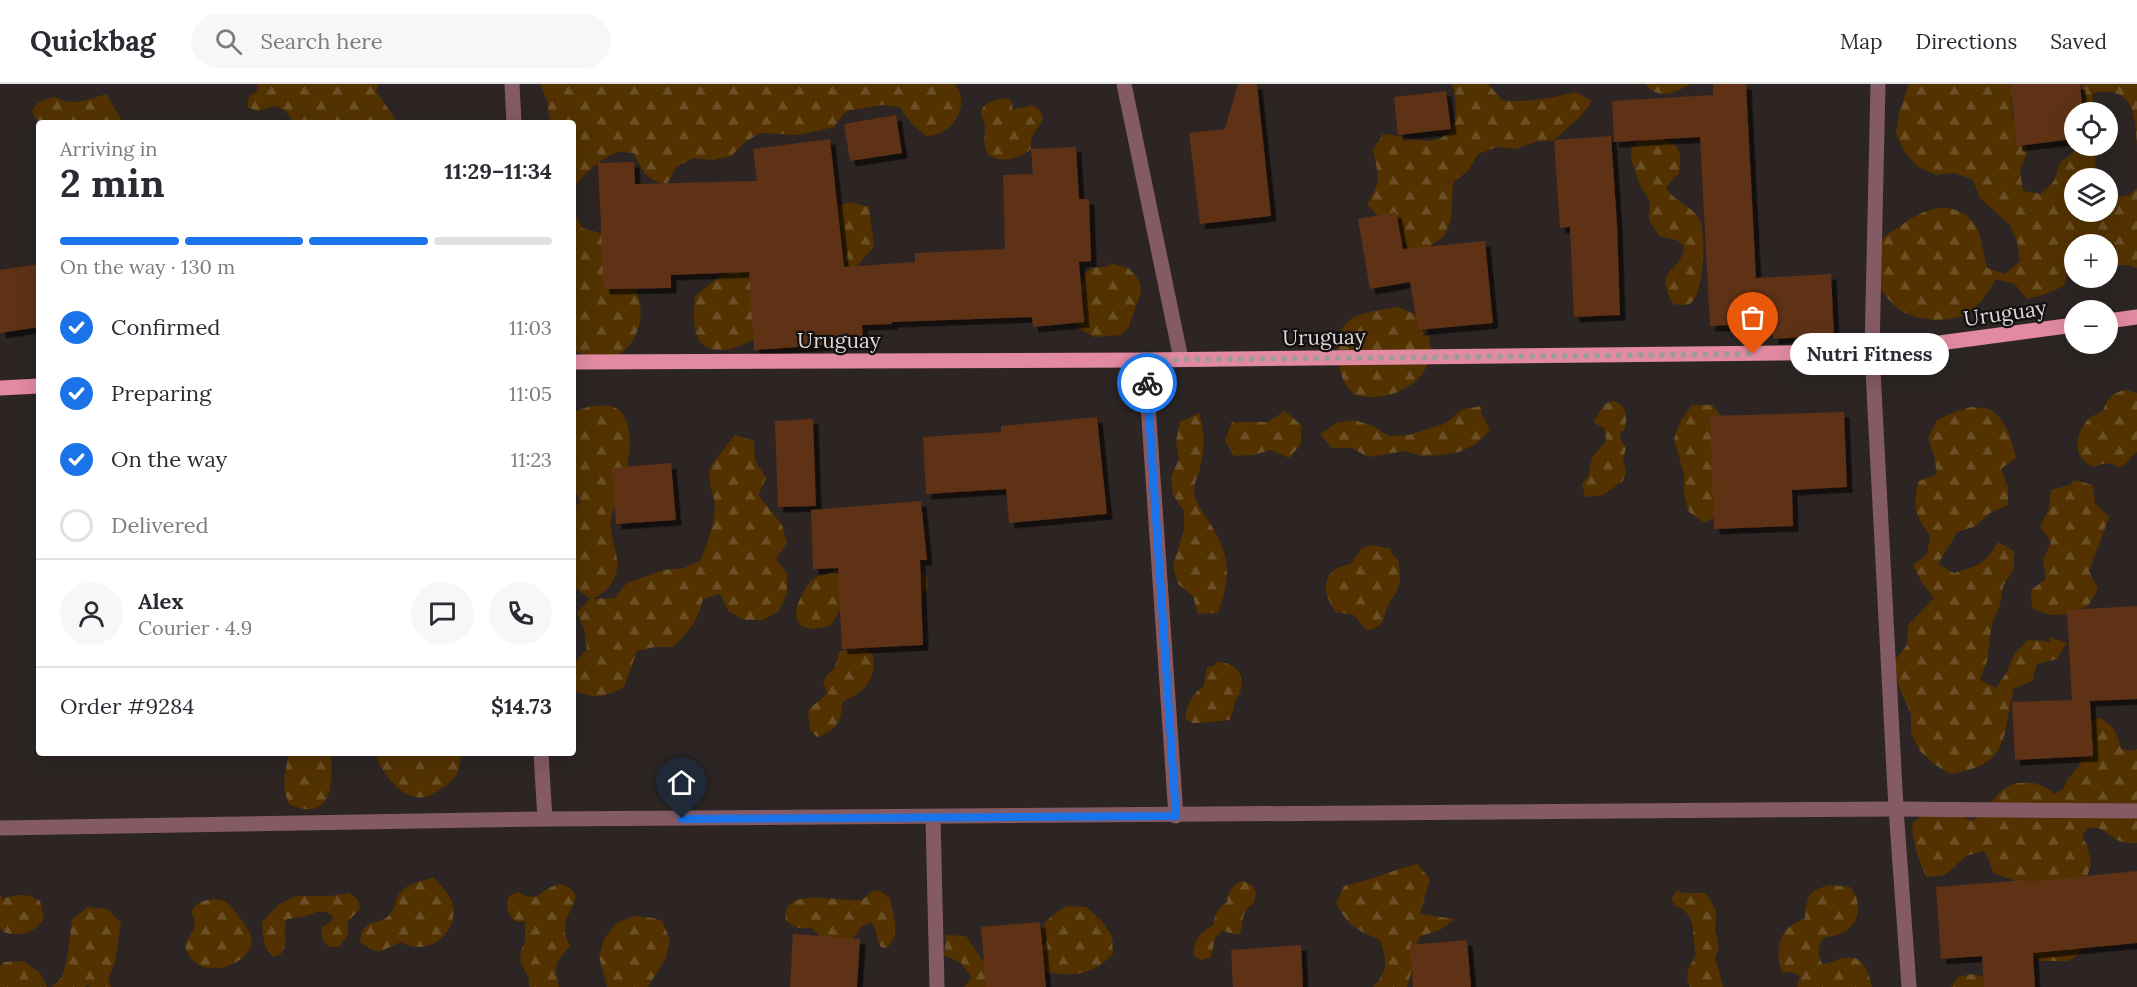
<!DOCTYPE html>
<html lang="en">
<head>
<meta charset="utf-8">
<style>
	:root { --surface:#fff; --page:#f7f7f7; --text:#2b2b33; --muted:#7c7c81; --line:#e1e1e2; --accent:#1a73e8 }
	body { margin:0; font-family:Lora,serif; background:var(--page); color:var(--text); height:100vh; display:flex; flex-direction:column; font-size:22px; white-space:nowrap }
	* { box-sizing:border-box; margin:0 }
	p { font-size:20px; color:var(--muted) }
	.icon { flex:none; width:33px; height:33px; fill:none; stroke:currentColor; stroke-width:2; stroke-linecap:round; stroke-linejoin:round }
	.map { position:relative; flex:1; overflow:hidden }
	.details { position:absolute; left:36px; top:36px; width:540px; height:636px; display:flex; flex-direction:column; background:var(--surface); border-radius:6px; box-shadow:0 6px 24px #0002 }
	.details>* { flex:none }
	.tools { position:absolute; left:2064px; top:18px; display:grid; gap:12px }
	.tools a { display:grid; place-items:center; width:54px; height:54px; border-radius:50%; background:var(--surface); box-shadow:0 6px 24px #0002; font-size:30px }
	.pin { position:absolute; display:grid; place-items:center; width:51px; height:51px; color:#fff; margin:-62px -26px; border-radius:50% 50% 50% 0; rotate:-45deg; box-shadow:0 0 6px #0007 }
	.pin .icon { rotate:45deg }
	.courier { position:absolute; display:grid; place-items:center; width:60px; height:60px; margin:-30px; border:4px solid #1a73e8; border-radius:50%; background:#fff; color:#222; box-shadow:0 2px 8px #0007 }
	.bubble { position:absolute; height:42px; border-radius:21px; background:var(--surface); box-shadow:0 6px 24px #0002; font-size:20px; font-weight:800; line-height:42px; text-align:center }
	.head em { font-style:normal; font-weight:800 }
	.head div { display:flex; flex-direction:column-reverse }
	.head { display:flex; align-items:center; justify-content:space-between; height:102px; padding:0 24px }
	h1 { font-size:39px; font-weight:800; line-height:45px }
	.bar { display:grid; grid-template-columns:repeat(4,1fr); gap:9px 6px; align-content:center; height:72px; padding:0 24px }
	.bar i { height:8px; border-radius:4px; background:var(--line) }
	.bar .active { background:var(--accent) }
	.bar p { grid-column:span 4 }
	.line { display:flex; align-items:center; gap:15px; padding:0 24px; border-top:2px solid var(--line) }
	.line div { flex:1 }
	.round { display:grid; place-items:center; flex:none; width:63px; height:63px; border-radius:32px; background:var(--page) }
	ol { padding:0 24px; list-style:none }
	li { display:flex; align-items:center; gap:18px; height:66px }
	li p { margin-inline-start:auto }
	li .icon { padding:6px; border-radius:50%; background:var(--accent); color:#fff; stroke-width:4 }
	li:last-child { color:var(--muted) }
	li i { width:33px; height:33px; border:3px solid var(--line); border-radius:50% }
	header { display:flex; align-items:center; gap:36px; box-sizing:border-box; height:84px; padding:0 30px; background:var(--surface); border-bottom:2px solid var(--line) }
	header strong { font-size:28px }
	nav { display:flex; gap:33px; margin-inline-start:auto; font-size:21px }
	.search { width:420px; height:54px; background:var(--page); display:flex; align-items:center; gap:15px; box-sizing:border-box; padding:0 21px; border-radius:33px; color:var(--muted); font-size:22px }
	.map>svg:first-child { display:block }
	.forest { fill:url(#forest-firs) }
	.building { fill:#5f3117; filter:url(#shadow) }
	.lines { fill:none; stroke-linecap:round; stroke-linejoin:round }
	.minor { stroke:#845a65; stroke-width:15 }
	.major { stroke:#e18aa2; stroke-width:15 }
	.done { stroke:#a09a9a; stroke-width:6; stroke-dasharray:0 10.8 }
	.route { stroke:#1a73e8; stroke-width:8 }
	.labels { text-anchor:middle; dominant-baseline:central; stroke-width:4.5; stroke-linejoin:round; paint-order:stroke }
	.street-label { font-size:21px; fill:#ded9d9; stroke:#120f0f }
</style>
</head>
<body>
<header>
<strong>Quickbag</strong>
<div class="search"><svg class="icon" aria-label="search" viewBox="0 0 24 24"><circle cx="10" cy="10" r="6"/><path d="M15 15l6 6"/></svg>Search here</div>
<nav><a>Map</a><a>Directions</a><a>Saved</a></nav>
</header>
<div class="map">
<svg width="2137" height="903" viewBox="0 0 2137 903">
	<defs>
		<pattern id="forest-firs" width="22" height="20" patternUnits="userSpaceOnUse" patternTransform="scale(1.5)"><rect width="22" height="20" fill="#533200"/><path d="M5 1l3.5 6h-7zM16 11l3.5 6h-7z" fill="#6b4f25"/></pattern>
		<filter id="shadow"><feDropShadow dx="5.5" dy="5.5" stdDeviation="0" flood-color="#0009"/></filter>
	</defs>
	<rect width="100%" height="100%" fill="#2c2524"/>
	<g class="forest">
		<path d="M 257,0 L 379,0 L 376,7 L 398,39 L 294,39 L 285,26 L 276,22 L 257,27 L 247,23 L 249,13 L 257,7 Z"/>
		<path d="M 540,0 L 955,0 C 972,23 951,52 926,52 L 911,39 L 900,23 L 882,21 L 846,27 L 834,43 L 798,51 L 760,49 L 744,59 L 731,72 L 713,76 L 693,74 L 676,83 L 667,100 C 646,97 642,87 634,69 C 628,69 620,67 615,69 C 603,73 574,97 573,109 L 573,39 L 550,39 L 547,16 Z"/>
		<path d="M 1452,0 L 1488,0 L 1502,16 C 1528,19 1551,14 1576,8 L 1592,17 L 1581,32 L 1554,56 L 1535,58 L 1516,65 L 1497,63 L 1478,70 L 1468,87 L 1453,98 L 1451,136 L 1444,152 L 1428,164 L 1408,164 L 1367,120 C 1382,98 1378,90 1373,66 L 1383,50 C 1400,51 1418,59 1435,56 C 1460,51 1458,18 1452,0 Z"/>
		<path d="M 1645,0 L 1691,0 C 1673,9 1661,17 1645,0 Z"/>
		<path d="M 1909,0 L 2013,0 L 2011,17 L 2013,36 L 2025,51 L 2027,69 L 2020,87 L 2023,107 L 2041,110 L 2054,97 L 2060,79 L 2075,67 L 2062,53 L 2074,34 L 2074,62 L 2095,62 L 2096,94 L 2074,94 L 2074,128 L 2108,128 L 2108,114 L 2129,111 L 2137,104 L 2137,184 L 2127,181 L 2108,182 L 2108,160 L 2074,160 L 2064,202 L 2046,210 L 2027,215 L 2015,200 L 1996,195 C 1980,222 1969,236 1936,236 C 1917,235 1903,231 1890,217 C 1875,202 1868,173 1883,155 C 1888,149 1896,145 1902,141 C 1926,122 1958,114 1977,144 C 1981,150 1984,174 1987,184 L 2005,190 L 2020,177 L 2017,158 L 2010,141 L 1980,114 L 1973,96 L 1955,89 L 1936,91 L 1917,82 L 1904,67 L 1896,49 L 1899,30 Z"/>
		<path d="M 2081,0 L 2137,0 L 2137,64 C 2135,31 2135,1 2093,9 L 2092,28 L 2078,28 L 2084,12 Z"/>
		<path d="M 106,10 L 121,35 L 117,39 L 39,40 L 32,28 C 37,17 43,15 55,13 C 73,23 87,16 106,10 Z"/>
		<path d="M 1006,14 L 1011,16 L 1013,26 L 1032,21 L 1040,26 L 1043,35 C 1038,46 1029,50 1031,65 C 1019,75 1006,79 990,72 C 982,62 985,54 985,42 C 984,36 981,32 981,27 C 986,16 996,16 1006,14 Z"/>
		<path d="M 1658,54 C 1681,59 1682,67 1679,89 L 1666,103 C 1673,117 1690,121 1699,134 C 1707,147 1704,209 1691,219 C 1685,222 1679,221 1673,220 C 1652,180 1682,191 1684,162 L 1677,156 L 1659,152 L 1649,136 L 1650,117 L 1640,101 L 1631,75 L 1631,65 L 1637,57 Z"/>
		<path d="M 850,118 L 869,123 L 874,163 L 849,191 L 809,155 L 840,121 Z"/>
		<path d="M 573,125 L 582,144 L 601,149 L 619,159 C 625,178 634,197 639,216 C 645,238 634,267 612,273 C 597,277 585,273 573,265 Z"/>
		<path d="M 1109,179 L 1128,184 L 1135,191 L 1140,199 L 1141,209 L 1128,244 L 1121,251 L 1094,253 L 1078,244 L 1074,235 L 1081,208 L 1081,200 L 1085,190 L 1092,184 L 1111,182 Z"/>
		<path d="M 737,186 L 750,188 L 760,250 C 745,263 705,279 696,249 C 693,237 694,224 695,212 L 725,188 L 735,189 Z"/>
		<path d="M 1398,223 C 1404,226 1414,229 1419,234 C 1425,240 1429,251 1430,259 C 1435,291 1403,312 1374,313 C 1368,313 1361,312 1355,311 C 1342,297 1341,294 1338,274 C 1333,230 1362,229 1398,223 Z"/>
		<path d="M 2126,306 L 2137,309 L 2137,368 C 2130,373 2128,379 2120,384 C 2110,378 2105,378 2095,383 C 2073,376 2074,354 2086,338 C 2090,332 2097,330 2103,327 C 2107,314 2113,308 2126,306 Z"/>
		<path d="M 1614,317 C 1628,323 1628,333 1624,347 L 1620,348 L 1621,357 L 1626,365 L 1623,374 L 1626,388 L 1623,397 L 1603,411 L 1585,413 L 1582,400 L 1588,393 L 1592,374 L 1605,358 L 1606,354 L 1604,344 L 1596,340 L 1594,336 L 1605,320 Z"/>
		<path d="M 1692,321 L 1712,321 L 1724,336 L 1722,428 L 1705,439 L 1689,428 L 1684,410 L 1684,390 L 1674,355 L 1681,336 Z"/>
		<path d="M 591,322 C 597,322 604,321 610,322 C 644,330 625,396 618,418 C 616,422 613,426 612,430 C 604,453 631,480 607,505 C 603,509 596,512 593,515 L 615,514 L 627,499 L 664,486 L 684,484 L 701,476 C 707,459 715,440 715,422 C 714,409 707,399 710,385 C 711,380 730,358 735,351 L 754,357 L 755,377 L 766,394 L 758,411 L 782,441 L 787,459 L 776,474 L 787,490 L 787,509 L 779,527 L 763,536 L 745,536 L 729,528 L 720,510 L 703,515 C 697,538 690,547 673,563 L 655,563 L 637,567 L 624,603 C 603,614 595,615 573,606 L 573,580 L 587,565 L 584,546 L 577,528 L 590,515 L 576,504 L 575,486 L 573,483 L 573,425 L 580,418 L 573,401 L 573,328 Z"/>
		<path d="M 1481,322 L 1481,329 L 1490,346 L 1476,360 L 1459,368 L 1441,371 L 1422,372 L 1404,367 L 1368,373 L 1352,364 L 1332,364 L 1320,350 L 1336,339 L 1355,336 L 1373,342 L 1389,352 L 1409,351 L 1446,339 L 1461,326 Z"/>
		<path d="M 1971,323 C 1977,324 1986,323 1991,326 C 2007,337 2012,357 2016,374 L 2001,385 L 2008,403 L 2008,421 L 1990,429 L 1976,442 L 1957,448 L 1938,480 L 1954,489 C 1979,481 1985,481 1998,458 L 2014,467 L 2014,485 L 2003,502 L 2000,521 L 1992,539 L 1987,577 L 1980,596 L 1996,604 L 2007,588 L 2014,570 L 2028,556 L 2050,558 L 2050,553 L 2067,559 L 2057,575 L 2037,580 L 2032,597 L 2013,605 C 2013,614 2010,620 2009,628 C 2002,671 1994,682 1951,690 L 1934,680 L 1920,667 L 1911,649 L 1911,630 L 1896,595 L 1895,576 L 1907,561 L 1908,541 L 1934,514 L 1922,499 L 1913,481 L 1927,471 L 1930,451 C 1914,429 1912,423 1919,397 L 1937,390 L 1934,372 L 1928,354 L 1937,336 L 1954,328 Z"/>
		<path d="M 1285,327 L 1301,341 L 1301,360 L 1289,374 L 1271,366 L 1253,371 L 1234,372 L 1225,356 L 1232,338 L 1268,338 Z"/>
		<path d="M 1199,329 C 1205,348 1205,363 1200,383 C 1199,391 1194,398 1194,405 C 1195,419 1202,427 1209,438 C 1231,471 1231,493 1218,529 L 1198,530 L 1193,512 L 1178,500 L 1173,482 L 1184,445 L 1184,427 L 1173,411 L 1171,393 L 1179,375 L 1176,357 L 1180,338 Z"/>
		<path d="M 2074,396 L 2093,401 L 2095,419 L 2109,433 L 2089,487 L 2098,505 L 2088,522 L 2070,530 L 2050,531 L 2032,524 L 2031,506 L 2046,495 L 2043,476 L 2051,458 L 2040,442 L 2049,425 L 2051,406 L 2070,401 Z"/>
		<path d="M 1372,461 L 1391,465 L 1391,469 L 1398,476 C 1399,485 1402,495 1398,504 C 1396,510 1391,514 1388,521 C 1382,536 1385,544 1366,546 L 1354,531 L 1336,528 C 1320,507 1322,484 1351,480 L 1362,464 Z"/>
		<path d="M 837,477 L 912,483 L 920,487 L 927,493 L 928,503 L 923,511 L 841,525 L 830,542 L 812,545 L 803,543 C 802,543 797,536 797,536 C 793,524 806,498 816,493 C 822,491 829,489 834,487 Z"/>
		<path d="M 864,563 L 872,569 C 876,585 872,598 859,609 C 854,613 847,614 842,619 C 842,638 836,647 817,653 L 810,646 L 808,627 C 814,619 822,617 827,608 L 823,599 L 827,591 L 834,585 L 840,567 Z"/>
		<path d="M 1216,578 C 1235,578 1246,589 1240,609 C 1239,611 1236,616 1235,618 C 1233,625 1234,629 1229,636 L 1202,639 L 1192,639 L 1185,634 C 1188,619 1192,610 1204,602 L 1207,583 L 1215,581 Z"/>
		<path d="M 2100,634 C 2114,641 2118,650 2121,665 L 2131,667 L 2137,665 L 2137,759 C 2109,762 2110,740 2087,744 L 2082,753 L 2087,761 L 2091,779 L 2086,797 L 2087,855 L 2077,872 L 2068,877 L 2040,877 L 2033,871 L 2018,805 L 2014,796 C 1981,786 1999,790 1984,767 L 1966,772 L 1945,791 L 1927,793 C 1918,778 1913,757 1912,740 L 1927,727 L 1963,733 L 1972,737 C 1990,726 1998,699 2021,699 C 2039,698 2041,700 2055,710 L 2063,705 L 2067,696 L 2080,681 L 2090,636 Z"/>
		<path d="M 288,669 L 331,669 C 333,699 333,738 290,721 C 279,701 287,689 288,669 Z"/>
		<path d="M 375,669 L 461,669 C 460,688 458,695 442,704 C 436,707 432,712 425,713 C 401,717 382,689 375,669 Z"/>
		<path d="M 1417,780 L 1430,795 L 1420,830 L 1455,835 L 1440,846 L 1421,852 L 1411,868 L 1412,886 L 1407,903 L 1373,903 C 1389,886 1387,877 1380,856 C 1356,845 1349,843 1336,819 L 1344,802 C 1369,797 1392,786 1417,780 Z"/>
		<path d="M 433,793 C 440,801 449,808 452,819 C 461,849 426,874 401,858 C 380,866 381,874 360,858 C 363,831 380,844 391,829 C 399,818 392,813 408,802 C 416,797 428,796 433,793 Z"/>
		<path d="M 1243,797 L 1252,801 L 1256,809 L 1254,819 C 1239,828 1245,838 1239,851 L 1222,847 L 1215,854 L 1211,873 L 1201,876 L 1193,871 C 1195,856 1199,848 1214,841 C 1214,830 1218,825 1227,818 C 1229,806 1232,801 1243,797 Z"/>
		<path d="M 560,800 C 585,808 573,818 567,834 C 563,844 565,854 570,862 C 554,880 554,880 559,903 L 529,903 L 529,895 L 520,877 L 521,867 L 525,858 L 525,838 L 515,837 C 507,829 505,823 509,812 L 518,808 L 526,812 L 535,813 L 551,803 Z"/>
		<path d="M 1831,801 L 1850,803 C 1862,817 1862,839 1842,849 C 1837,852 1829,852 1823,854 C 1817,864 1817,870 1823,881 C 1853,869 1864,868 1872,903 L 1797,903 L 1800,892 L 1791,888 L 1783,889 C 1776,877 1777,856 1787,845 C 1792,840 1799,837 1805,834 C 1807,813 1807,806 1831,801 Z"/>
		<path d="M 874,806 L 880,807 L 890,814 C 893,830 902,852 886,864 L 881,863 C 875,856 879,845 871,838 L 862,842 L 851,857 L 820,855 L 818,850 L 811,844 L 797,844 L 786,837 C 779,800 841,819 859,816 C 866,815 869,809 874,806 Z"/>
		<path d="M 1677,807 C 1687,811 1696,808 1706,809 L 1716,827 L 1715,845 L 1719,864 L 1715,873 L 1723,903 L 1690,903 C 1683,890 1691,882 1696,870 C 1691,851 1699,831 1676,822 L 1671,815 Z"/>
		<path d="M 349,809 L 357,815 C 364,826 354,830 348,837 L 348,851 L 339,863 L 330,863 C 323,859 320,852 322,843 L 331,838 L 333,833 C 323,823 317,828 306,832 C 299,834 293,833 286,836 C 282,849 292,869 274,873 C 263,866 263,851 262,838 L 278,821 L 295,812 L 330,812 Z"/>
		<path d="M 0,810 L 3,815 C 17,810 26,809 40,817 L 44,835 C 32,850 22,853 3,848 L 0,842 Z"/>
		<path d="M 215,815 L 225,817 C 232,823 247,841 250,850 C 261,881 193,903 185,861 C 191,848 200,842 191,828 C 197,818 203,816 215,815 Z"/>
		<path d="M 1067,822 L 1086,823 L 1101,836 L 1112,852 L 1113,870 C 1092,891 1075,893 1046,888 L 1037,877 C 1040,846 1038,839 1067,822 Z"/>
		<path d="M 87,823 L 107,825 L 121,839 L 115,878 L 108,895 L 111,903 L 89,903 L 87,901 L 85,903 L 52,903 L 62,893 L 67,875 L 72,836 Z"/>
		<path d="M 634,832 L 654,834 L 662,837 L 670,856 L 666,874 L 648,903 L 607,903 L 599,872 L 604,855 L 616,839 Z"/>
		<path d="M 946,851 L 966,852 L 985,880 L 989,903 L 964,903 L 972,894 L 961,879 L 944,871 Z"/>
		<path d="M 24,877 L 40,889 L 47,903 L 0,903 L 0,882 L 4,878 Z"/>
		<path d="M 1972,890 L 1982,892 L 1986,903 L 1951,903 L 1958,893 Z"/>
	</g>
	<g class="building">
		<path d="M 1238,0 L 1257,0 L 1271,132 L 1200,140 L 1189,49 L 1225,45 Z"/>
		<path d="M 1713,0 L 1746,0 L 1756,194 L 1831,190 L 1834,251 L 1773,255 L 1772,239 L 1710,242 L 1700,53 L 1614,58 L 1612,17 L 1713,11 Z"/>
		<path d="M 2010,0 L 2080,0 L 2083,28 L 2074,28 L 2074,55 L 2017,62 Z"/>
		<path d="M 1446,7 L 1451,45 L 1398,51 L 1394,13 Z"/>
		<path d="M 896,31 L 902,69 L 850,77 L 844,40 Z"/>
		<path d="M 1611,52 L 1617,140 L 1620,231 L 1574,233 L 1570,143 L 1560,144 L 1554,56 Z"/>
		<path d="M 830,55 L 844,183 L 915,178 L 915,169 L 1005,165 L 1003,91 L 1033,90 L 1031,65 L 1076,63 L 1079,115 L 1089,115 L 1091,177 L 1079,178 L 1084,238 L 1033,243 L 1032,233 L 892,238 L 892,240 L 862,241 L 863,253 L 838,255 L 839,260 L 754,266 L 749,188 L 671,191 L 671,204 L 604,205 L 598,79 L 634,78 L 635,100 L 757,97 L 753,65 Z"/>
		<path d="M 1396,128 L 1403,165 L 1485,157 L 1493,239 L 1418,246 L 1410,198 L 1370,205 L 1358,135 Z"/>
		<path d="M 39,180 L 39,243 L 0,249 L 0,186 Z"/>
		<path d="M 1844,328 L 1847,403 L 1792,406 L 1793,442 L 1714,445 L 1710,332 Z"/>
		<path d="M 1097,333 L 1107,430 L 1009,439 L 1006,405 L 926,410 L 923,353 L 1001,348 L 1001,342 Z"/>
		<path d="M 813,335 L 816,422 L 778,423 L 775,337 Z"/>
		<path d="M 671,379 L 676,436 L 616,440 L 612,384 Z"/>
		<path d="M 921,417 L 927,476 L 920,476 L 923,561 L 842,565 L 838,484 L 813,485 L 811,426 Z"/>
		<path d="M 2137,522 L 2137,615 L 2090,617 L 2093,672 L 2015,676 L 2012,618 L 2072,616 L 2067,526 Z"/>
		<path d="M 2137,787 L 2137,859 L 2033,869 L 2035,903 L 1984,903 L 1982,872 L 1941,875 L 1936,803 L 2027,796 L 2028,798 Z"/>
		<path d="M 1040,838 L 1046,903 L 986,903 L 981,843 Z"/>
		<path d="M 793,850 L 860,855 L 857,903 L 790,903 Z"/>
		<path d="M 1467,856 L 1471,903 L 1413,903 L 1410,861 Z"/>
		<path d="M 1301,861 L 1303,903 L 1233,903 L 1231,866 Z"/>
	</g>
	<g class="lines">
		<g class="minor">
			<path d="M 512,0 L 514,39"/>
			<path d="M 1124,0 L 1181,275"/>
			<path d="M 1878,0 L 1872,268 L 1896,725 L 1909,903"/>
			<path d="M 1145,276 L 1176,732"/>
			<path d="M 541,669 L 545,735"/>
			<path d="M 933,733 L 937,903"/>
			<path d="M 0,744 L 545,735 L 1896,725 L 2137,727"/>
		</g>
		<g class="major">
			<path d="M 2108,237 L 2137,233"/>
			<path d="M 573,278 L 1145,276 L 1872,268 L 2074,241"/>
			<path d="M 0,304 L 39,302"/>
		</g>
	</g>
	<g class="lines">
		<path class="done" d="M 1147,299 L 1145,276 L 1753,270"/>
		<path class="route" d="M 682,735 L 1176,732 L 1147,299"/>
	</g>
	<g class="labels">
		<g class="street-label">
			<text transform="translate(2005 229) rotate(-8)">Uruguay</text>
			<text transform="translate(1324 253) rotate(-1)">Uruguay</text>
			<text x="839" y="256">Uruguay</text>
		</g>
	</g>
</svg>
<div class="tools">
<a><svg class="icon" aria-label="locate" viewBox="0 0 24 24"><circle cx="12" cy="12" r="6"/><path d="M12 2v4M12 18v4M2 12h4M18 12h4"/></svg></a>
<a><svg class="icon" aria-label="layers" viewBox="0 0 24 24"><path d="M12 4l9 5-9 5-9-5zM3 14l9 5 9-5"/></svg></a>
<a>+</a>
<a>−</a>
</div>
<div class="pin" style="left:1753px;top:270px;background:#ea580c"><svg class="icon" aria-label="bag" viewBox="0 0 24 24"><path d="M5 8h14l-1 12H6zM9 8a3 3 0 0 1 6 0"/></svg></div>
<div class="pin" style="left:682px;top:735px;background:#1f2937"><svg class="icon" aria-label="home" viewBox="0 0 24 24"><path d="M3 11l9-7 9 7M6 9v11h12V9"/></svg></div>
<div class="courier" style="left:1147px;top:299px"><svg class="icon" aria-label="bike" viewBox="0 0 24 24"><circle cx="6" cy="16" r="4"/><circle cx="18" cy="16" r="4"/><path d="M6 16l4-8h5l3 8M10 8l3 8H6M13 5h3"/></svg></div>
<div class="bubble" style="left:1790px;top:249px;width:159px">Nutri Fitness</div>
<section class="details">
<div class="head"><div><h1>2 min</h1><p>Arriving in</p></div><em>11:29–11:34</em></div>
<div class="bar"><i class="active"></i><i class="active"></i><i class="active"></i><i></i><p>On the way · 130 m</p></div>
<ol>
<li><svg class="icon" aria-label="check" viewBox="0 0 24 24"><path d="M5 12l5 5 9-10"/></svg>Confirmed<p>11:03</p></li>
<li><svg class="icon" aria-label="check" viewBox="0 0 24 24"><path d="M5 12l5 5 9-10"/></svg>Preparing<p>11:05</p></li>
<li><svg class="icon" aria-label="check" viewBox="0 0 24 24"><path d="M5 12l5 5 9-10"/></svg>On the way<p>11:23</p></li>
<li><i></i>Delivered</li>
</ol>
<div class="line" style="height:108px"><a class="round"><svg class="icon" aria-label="person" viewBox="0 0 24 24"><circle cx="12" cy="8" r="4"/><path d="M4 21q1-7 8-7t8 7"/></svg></a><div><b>Alex</b><p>Courier · 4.9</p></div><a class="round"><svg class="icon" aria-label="chat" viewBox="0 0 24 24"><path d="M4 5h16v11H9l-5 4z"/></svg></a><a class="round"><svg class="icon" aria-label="phone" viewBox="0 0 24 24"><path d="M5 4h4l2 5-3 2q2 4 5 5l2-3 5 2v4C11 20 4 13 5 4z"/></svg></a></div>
<div class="line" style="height:78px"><div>Order #9284</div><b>$14.73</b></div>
</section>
</div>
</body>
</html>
